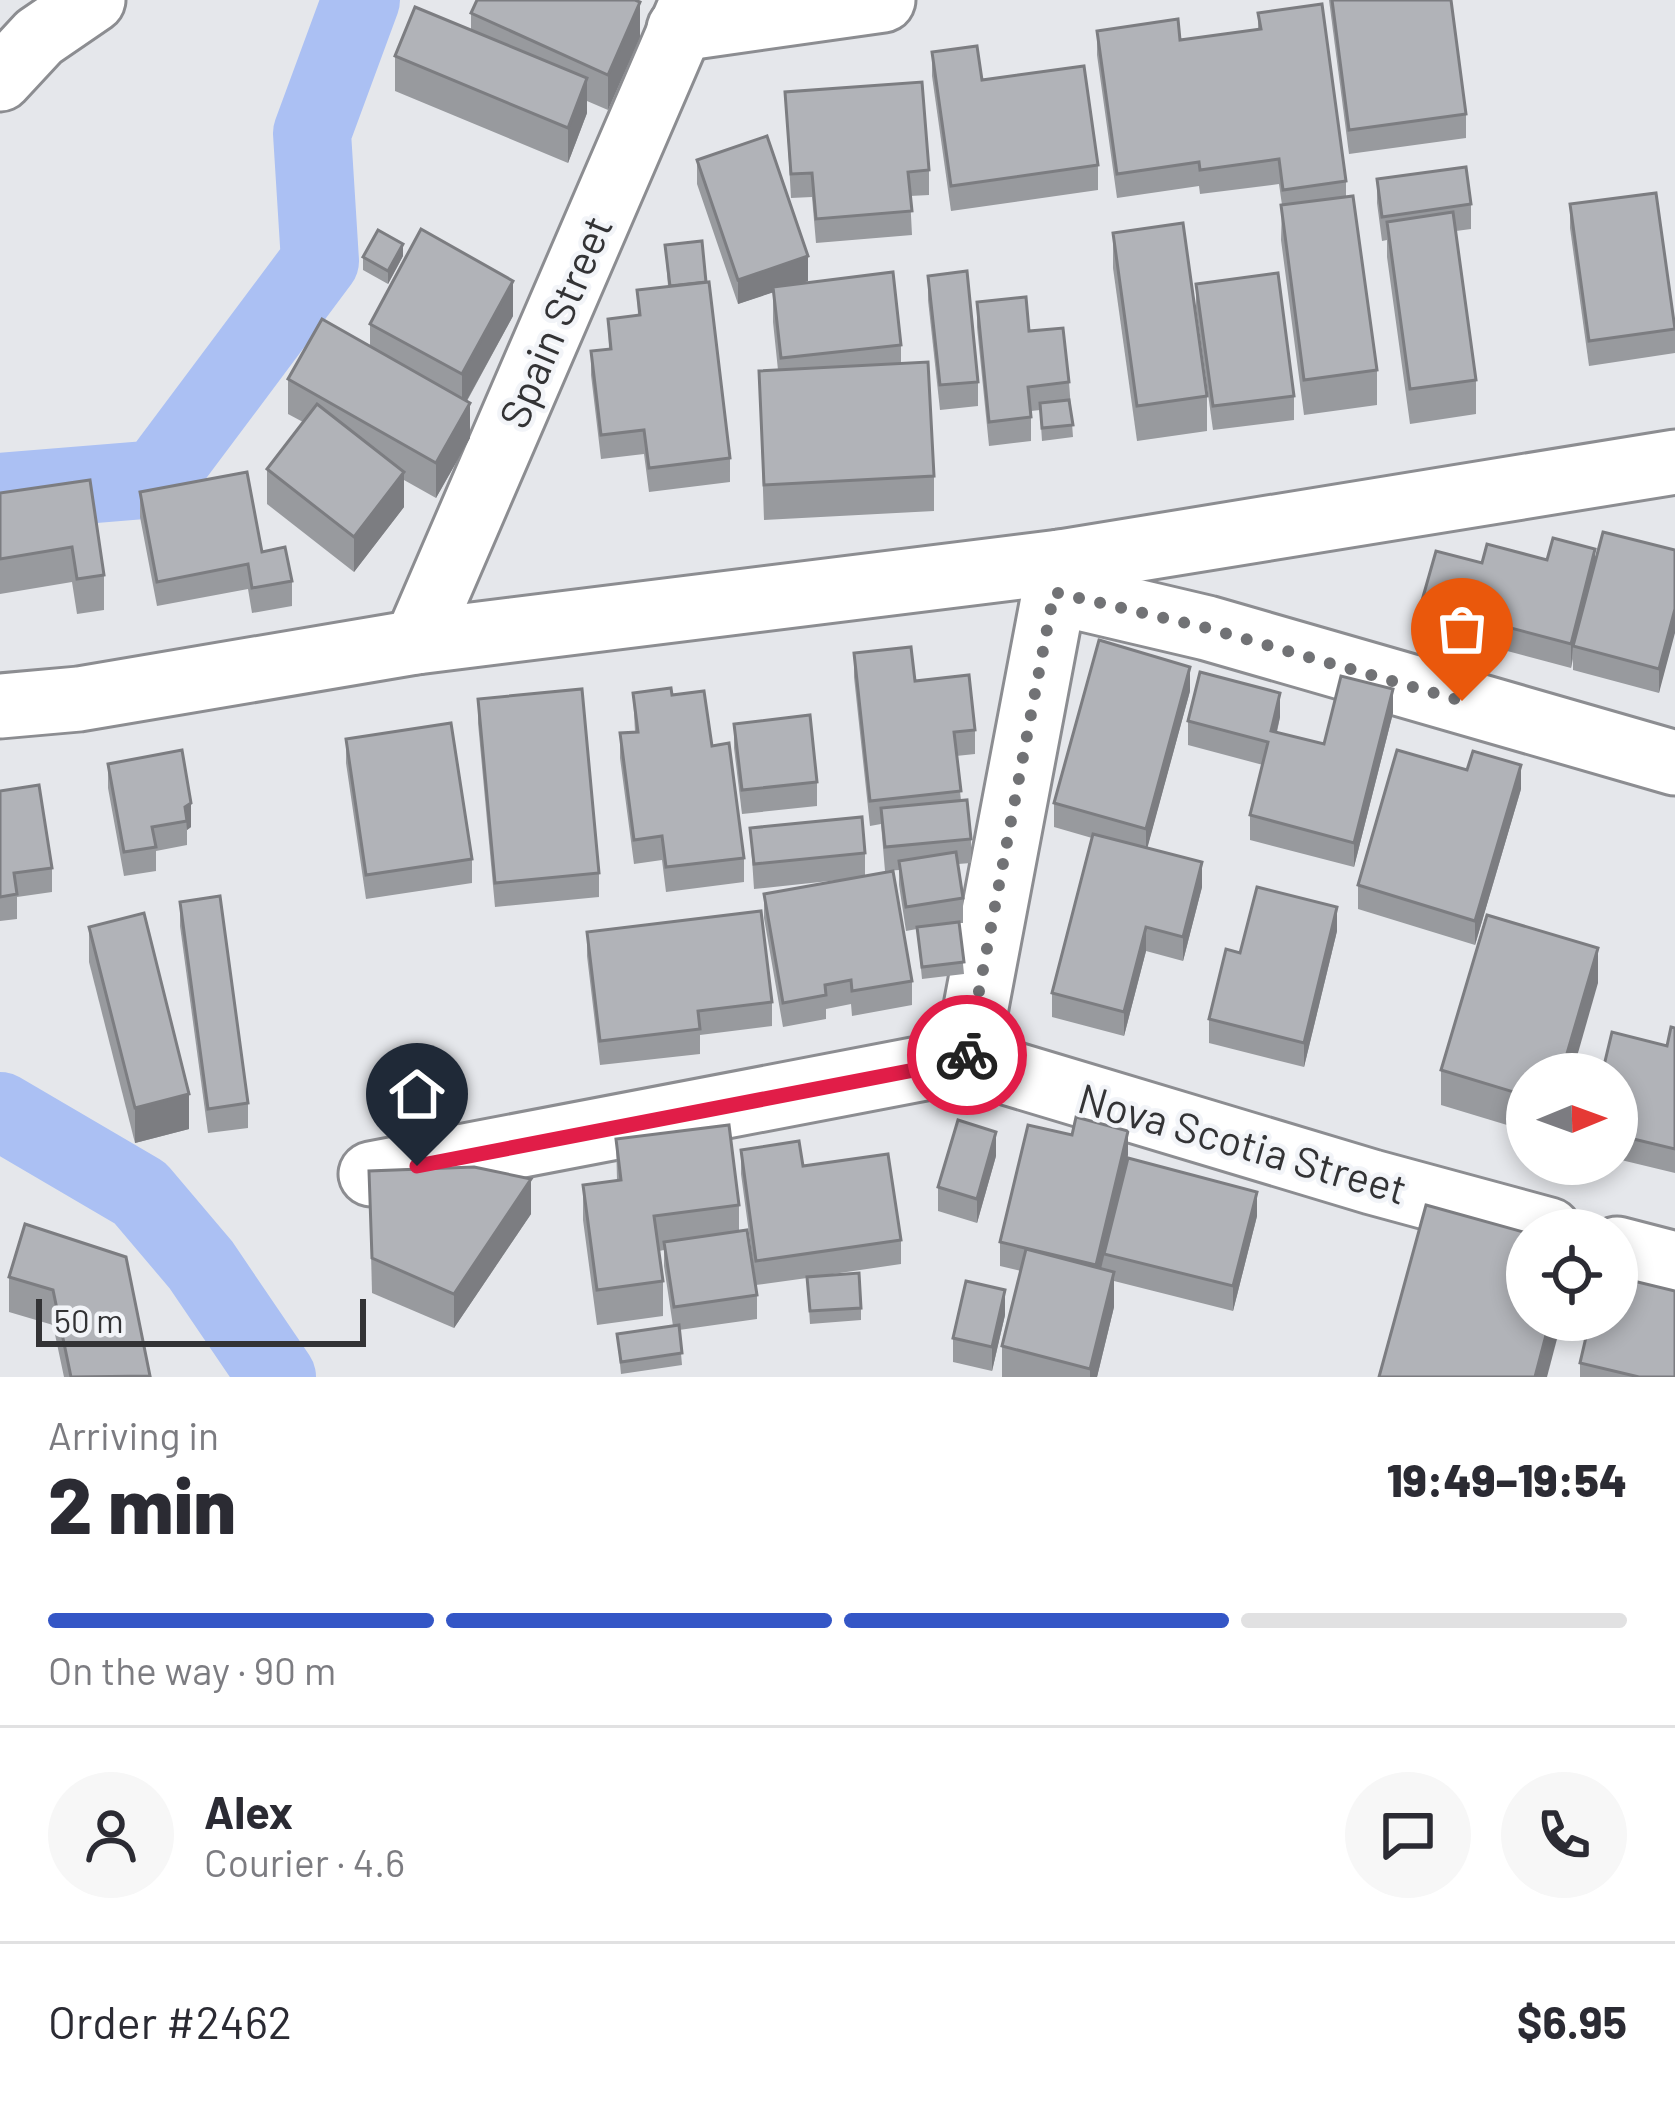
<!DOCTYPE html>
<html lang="en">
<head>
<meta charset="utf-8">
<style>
	:root { --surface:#fff; --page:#f7f7f7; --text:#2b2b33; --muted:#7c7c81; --line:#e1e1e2; --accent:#3456c6 }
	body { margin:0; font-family:Barlow,sans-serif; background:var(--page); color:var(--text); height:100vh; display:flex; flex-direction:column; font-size:45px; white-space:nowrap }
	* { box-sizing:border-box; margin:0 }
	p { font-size:39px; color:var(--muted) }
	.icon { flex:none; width:66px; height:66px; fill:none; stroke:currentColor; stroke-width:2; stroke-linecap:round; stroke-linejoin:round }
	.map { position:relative; height:1377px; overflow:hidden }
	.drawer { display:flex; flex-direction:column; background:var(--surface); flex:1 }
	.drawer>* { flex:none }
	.needle { width:78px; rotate:89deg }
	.fabs { position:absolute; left:1506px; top:1053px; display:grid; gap:24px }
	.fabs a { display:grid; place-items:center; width:132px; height:132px; border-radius:50%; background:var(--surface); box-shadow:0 6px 18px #0003; font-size:60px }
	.scale { position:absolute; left:36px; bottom:30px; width:330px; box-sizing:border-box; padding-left:12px; border:6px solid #333335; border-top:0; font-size:33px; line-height:42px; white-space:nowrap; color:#333335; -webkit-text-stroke:9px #f2f4f8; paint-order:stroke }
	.pin { position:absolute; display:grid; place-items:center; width:102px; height:102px; color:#fff; margin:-123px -51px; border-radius:50% 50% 50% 0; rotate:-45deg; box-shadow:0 0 12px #0007 }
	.pin .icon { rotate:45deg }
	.courier { position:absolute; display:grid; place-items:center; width:120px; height:120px; margin:-60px; border:9px solid #e11d48; border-radius:50%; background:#fff; color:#222; box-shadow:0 3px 15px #0007 }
	.summary em { font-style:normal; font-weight:800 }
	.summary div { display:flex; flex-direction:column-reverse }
	.summary { display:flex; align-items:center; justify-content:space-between; height:204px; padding:0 48px }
	h1 { font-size:78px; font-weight:800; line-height:90px }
	.bar { display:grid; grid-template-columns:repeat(4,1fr); gap:18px 12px; align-content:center; height:144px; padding:0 48px }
	.bar i { height:15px; border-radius:9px; background:var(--line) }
	.bar .current { background:var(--accent) }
	.bar p { grid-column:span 4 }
	.line { display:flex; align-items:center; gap:30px; padding:0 48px; border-top:3px solid var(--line) }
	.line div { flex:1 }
	.round { display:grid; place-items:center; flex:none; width:126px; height:126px; border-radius:63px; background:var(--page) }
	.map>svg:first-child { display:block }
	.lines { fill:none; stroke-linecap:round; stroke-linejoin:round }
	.river { stroke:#abc0f3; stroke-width:78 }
	.minor-casing { stroke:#8c8d91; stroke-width:69 }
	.minor { stroke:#fff; stroke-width:63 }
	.wall { fill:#989a9e }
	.shaded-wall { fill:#7c7d81 }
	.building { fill:#b1b3b8; stroke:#7c7d81; stroke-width:3 }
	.done { stroke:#717275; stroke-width:12; stroke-dasharray:0 21.6 }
	.route { stroke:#e11d48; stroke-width:15 }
	.labels { text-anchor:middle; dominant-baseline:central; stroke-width:9; stroke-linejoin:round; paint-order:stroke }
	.street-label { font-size:42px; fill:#333335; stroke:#f2f4f8 }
</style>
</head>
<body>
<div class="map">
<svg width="1675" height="1377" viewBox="0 0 1675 1377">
	<rect width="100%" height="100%" fill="#e5e7eb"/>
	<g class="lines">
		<g class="river">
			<path d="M 0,492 L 157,479 L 320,261 L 312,133 L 361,0"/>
			<path d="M 0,1111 L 140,1193 L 201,1265 L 277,1377"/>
		</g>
		<defs>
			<g id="minor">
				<path d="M 679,29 L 883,0"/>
				<path d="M 0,79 L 39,37 L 93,0"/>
				<path d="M 1054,592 L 1207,628 L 1675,763"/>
				<path d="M 416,642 L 693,0"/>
				<path d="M 0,706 L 79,699 L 416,642 L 1060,562 L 1675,462"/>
				<path d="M 966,1060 L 1060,562"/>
				<path d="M 371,1174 L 966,1060 L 1372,1182 L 1549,1230"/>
				<path d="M 1617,1249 L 1675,1264"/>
			</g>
		</defs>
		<use href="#minor" class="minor-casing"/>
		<use href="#minor" class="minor"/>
	</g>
	<g class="wall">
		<path d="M 1329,0 L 1451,0 L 1466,114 L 1466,138 L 1349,154 Z"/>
		<path d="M 471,13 L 640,37 L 608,110 L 587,101 L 587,113 L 568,163 L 395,91 L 395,56 L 471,30 Z"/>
		<path d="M 1258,13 L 1346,181 L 1346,197 L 1377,370 L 1377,405 L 1304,415 L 1281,240 L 1282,205 L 1279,184 L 1200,194 L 1199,186 L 1117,198 L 1097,55 L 1097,31 L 1180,40 L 1258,29 Z"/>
		<path d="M 932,52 L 982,80 L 1098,165 L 1098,190 L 951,211 L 932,76 Z"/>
		<path d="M 785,92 L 929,170 L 929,195 L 910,196 L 912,235 L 816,243 L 812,197 L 791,198 Z"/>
		<path d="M 697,160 L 808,281 L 799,284 L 901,345 L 901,363 L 934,476 L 934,511 L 764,520 L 759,371 L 778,370 L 773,322 L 773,292 L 738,304 L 697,184 Z"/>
		<path d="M 1377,179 L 1471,204 L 1471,229 L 1456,231 L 1476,380 L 1476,414 L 1410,424 L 1387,257 L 1387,240 L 1382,241 L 1377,203 Z"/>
		<path d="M 1570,204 L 1675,329 L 1675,353 L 1589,366 L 1570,228 Z"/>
		<path d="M 1113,233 L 1207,396 L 1207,431 L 1137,441 L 1113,268 Z"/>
		<path d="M 665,245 L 730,458 L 730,482 L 649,492 L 644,454 L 601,459 L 591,375 L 591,351 L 609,349 L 608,319 L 638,315 L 637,290 L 668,286 Z"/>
		<path d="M 403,256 L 388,284 L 363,270 L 363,257 Z"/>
		<path d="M 928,276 L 978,382 L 978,406 L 940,410 L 928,300 Z"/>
		<path d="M 1196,284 L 1294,396 L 1294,420 L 1213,430 L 1196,308 Z"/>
		<path d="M 977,302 L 1029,331 L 1069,382 L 1073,437 L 1042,441 L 1040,410 L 1031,411 L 1031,441 L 989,446 L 977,327 Z"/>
		<path d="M 513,316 L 467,401 L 470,438 L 436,498 L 404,480 L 404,507 L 354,572 L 267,504 L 267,469 L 303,422 L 288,414 L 288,379 L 370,346 L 370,324 Z"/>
		<path d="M 90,480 L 104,575 L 104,610 L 77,614 L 72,582 L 0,594 L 0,493 Z"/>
		<path d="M 140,492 L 262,552 L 292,581 L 292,606 L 252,613 L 248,589 L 157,606 L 140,517 Z"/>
		<path d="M 1675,550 L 1659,693 L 1573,670 L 1573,659 L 1571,668 L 1421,628 L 1421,604 L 1482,563 L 1547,560 L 1595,561 Z"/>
		<path d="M 854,653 L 915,681 L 975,730 L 975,754 L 956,756 L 961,800 L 971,839 L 971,863 L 958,864 L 963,898 L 963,923 L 959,923 L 964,974 L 922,979 L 917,929 L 906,931 L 899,885 L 899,870 L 885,871 L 881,824 L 870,826 L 854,677 Z"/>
		<path d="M 1190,691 L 1147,848 L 1202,887 L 1183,961 L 1146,951 L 1124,1036 L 1052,1017 L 1052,993 L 1092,838 L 1054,827 L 1054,803 Z"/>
		<path d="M 633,693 L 672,695 L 712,746 L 744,858 L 744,882 L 666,892 L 662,860 L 634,864 L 620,758 L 620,733 L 635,732 Z"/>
		<path d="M 478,699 L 599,873 L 599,897 L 495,907 L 478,723 Z"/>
		<path d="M 1393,713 L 1354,867 L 1250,840 L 1250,815 L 1263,765 L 1188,745 L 1188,721 L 1280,717 L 1277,732 L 1324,744 Z"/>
		<path d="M 734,724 L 817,782 L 817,806 L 742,814 L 734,748 Z"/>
		<path d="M 346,739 L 472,859 L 472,883 L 366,899 L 346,763 Z"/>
		<path d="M 182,750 L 191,827 L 187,830 L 187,845 L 156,851 L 156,871 L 124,876 L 108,788 L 108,764 Z"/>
		<path d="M 1521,789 L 1475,945 L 1358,909 L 1358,885 Z"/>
		<path d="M 0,791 L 52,868 L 52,892 L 17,897 L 17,919 L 0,921 Z"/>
		<path d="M 750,828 L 865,853 L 865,876 L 912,981 L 912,1005 L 852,1016 L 851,1004 L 826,1009 L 826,1019 L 783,1027 L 764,918 L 764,894 L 848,879 L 754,889 Z"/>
		<path d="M 180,902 L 248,1103 L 248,1128 L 208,1133 L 180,926 Z"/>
		<path d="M 89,927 L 189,1129 L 135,1143 L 89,962 Z"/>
		<path d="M 1337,931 L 1304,1067 L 1209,1043 L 1209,1019 L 1240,953 Z"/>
		<path d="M 587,932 L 772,1002 L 772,1026 L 700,1035 L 700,1054 L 600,1065 L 587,956 Z"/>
		<path d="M 1598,983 L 1527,1074 L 1527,1131 L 1441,1105 L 1441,1070 Z"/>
		<path d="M 1675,1028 L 1675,1173 L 1617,1159 L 1617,1074 L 1667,1046 Z"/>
		<path d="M 616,1139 L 739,1205 L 739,1231 L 757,1295 L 757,1319 L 679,1330 L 682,1365 L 621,1374 L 617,1334 L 673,1326 L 664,1266 L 664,1250 L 659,1251 L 663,1281 L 663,1316 L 597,1325 L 583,1220 L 583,1185 L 617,1180 Z"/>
		<path d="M 741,1150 L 803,1166 L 901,1240 L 901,1264 L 819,1276 L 861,1308 L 861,1320 L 810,1324 L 807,1278 L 756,1285 L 741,1174 Z"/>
		<path d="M 1128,1155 L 1108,1239 L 1257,1216 L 1233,1311 L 1114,1281 L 1114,1307 L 1097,1377 L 1002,1377 L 1002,1346 L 1021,1271 L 1000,1266 L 1000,1242 Z"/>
		<path d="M 996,1156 L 977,1223 L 938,1211 L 938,1187 Z"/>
		<path d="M 369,1171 L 531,1214 L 454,1328 L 372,1293 Z"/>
		<path d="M 25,1224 L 150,1377 L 64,1377 L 53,1325 L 9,1312 L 9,1277 Z"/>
		<path d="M 1005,1315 L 992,1371 L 953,1362 L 953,1338 Z"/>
		<path d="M 1580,1363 L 1675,1377 L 1580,1377 Z"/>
	</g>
	<g class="shaded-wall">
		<path d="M 640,2 L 640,37 L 608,110 L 608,75 Z"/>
		<path d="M 587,78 L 587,113 L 568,163 L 568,128 Z"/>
		<path d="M 403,244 L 403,256 L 388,284 L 388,271 Z"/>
		<path d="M 808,256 L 808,281 L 738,304 L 738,280 Z"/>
		<path d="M 513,281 L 513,316 L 462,409 L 462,374 Z"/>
		<path d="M 470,403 L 470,438 L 436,498 L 436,463 Z"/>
		<path d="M 404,472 L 404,507 L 354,572 L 354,537 Z"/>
		<path d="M 1595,549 L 1595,574 L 1573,646 L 1571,668 L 1571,644 Z"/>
		<path d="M 1675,609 L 1675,633 L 1659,693 L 1659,669 Z"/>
		<path d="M 1190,667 L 1190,691 L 1146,853 L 1146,829 Z"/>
		<path d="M 1393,689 L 1393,713 L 1354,867 L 1354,843 Z"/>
		<path d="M 1280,693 L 1280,717 L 1271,755 L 1271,731 Z"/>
		<path d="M 1521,765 L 1521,789 L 1475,945 L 1475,921 Z"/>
		<path d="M 191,803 L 191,827 L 187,830 L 185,807 Z"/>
		<path d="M 1202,862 L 1202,887 L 1183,961 L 1183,937 Z"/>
		<path d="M 1337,907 L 1337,931 L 1304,1067 L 1304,1043 Z"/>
		<path d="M 1146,927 L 1146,951 L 1124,1036 L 1124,1012 Z"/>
		<path d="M 1598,948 L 1598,983 L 1572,1074 L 1561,1074 Z"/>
		<path d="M 189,1094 L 189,1129 L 135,1143 L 135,1108 Z"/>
		<path d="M 1128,1131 L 1128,1155 L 1096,1290 L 1096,1265 Z"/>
		<path d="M 996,1132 L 996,1156 L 977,1223 L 977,1199 Z"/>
		<path d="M 531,1179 L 531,1214 L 454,1328 L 454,1294 Z"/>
		<path d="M 1257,1192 L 1257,1216 L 1233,1311 L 1233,1286 Z"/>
		<path d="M 1114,1272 L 1114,1307 L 1097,1377 L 1090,1377 L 1090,1369 Z"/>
		<path d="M 1005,1290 L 1005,1315 L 992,1371 L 992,1347 Z"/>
		<path d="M 1550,1320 L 1562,1320 L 1547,1377 L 1535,1377 Z"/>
	</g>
	<g class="building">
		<path d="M 477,0 L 635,0 L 640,2 L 608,75 L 471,13 Z"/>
		<path d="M 1332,0 L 1451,0 L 1466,114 L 1349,130 Z"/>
		<path d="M 1322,4 L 1346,181 L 1283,190 L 1279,159 L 1200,170 L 1199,162 L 1117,174 L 1097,31 L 1178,19 L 1180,40 L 1261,29 L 1258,13 Z"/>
		<path d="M 415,7 L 587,78 L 568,128 L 395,56 Z"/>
		<path d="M 977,46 L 982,80 L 1084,66 L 1098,165 L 951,186 L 932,52 Z"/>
		<path d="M 922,82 L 929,170 L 908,172 L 912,211 L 816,219 L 812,173 L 791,174 L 785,92 Z"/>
		<path d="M 767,136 L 808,256 L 738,280 L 697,160 Z"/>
		<path d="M 1466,167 L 1471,204 L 1382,217 L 1377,179 Z"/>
		<path d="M 1656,193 L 1675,329 L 1589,341 L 1570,204 Z"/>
		<path d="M 1353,196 L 1377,370 L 1304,380 L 1281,205 Z"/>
		<path d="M 1453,212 L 1476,380 L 1410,389 L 1387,222 Z"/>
		<path d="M 1183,223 L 1207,396 L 1137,406 L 1113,233 Z"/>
		<path d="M 421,229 L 513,281 L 462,374 L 370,324 Z"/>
		<path d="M 378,230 L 403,244 L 388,271 L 363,257 Z"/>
		<path d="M 702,241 L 706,282 L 670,286 L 665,245 Z"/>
		<path d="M 967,271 L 978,382 L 940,385 L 928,276 Z"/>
		<path d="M 893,272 L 901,345 L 781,358 L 773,287 Z"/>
		<path d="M 1278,273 L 1294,396 L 1213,406 L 1196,284 Z"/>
		<path d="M 709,282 L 730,458 L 649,468 L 644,430 L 601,435 L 591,351 L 611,349 L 608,319 L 640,315 L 637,290 Z"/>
		<path d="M 1026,297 L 1029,331 L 1063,328 L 1069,382 L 1028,387 L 1031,417 L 989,422 L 977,302 Z"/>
		<path d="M 322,319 L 470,403 L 436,463 L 288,379 Z"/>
		<path d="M 928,362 L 934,476 L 764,485 L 759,371 Z"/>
		<path d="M 1069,400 L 1073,425 L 1042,428 L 1040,403 Z"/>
		<path d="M 317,404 L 404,472 L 354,537 L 267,469 Z"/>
		<path d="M 247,472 L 262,552 L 285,547 L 292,581 L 252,588 L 248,564 L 157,582 L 140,492 Z"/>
		<path d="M 90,480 L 104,575 L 77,579 L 72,547 L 0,559 L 0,493 Z"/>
		<path d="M 1603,532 L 1675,550 L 1675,609 L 1659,669 L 1573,646 Z"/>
		<path d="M 1553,538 L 1595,549 L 1571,644 L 1421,604 L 1436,551 L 1482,563 L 1487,544 L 1547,560 Z"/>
		<path d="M 1099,640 L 1190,667 L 1146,829 L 1054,803 Z"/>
		<path d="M 911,647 L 915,681 L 969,675 L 975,730 L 954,732 L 961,791 L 870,801 L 854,653 Z"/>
		<path d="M 1200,672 L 1280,693 L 1271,731 L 1324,744 L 1341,676 L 1393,689 L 1354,843 L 1250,815 L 1268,742 L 1188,721 Z"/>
		<path d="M 671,688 L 672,695 L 704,691 L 712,746 L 729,743 L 744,858 L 666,867 L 662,836 L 634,840 L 620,733 L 638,732 L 633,693 Z"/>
		<path d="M 582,689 L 599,873 L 495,883 L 478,699 Z"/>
		<path d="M 810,715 L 817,782 L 742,790 L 734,724 Z"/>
		<path d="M 451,723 L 472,859 L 366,875 L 346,739 Z"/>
		<path d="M 182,750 L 191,803 L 185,807 L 187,821 L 152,827 L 156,847 L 124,852 L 108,764 Z"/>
		<path d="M 1397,750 L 1467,770 L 1473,751 L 1521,765 L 1475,921 L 1358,885 Z"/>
		<path d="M 39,785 L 52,868 L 14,873 L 17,894 L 0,897 L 0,791 Z"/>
		<path d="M 967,800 L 971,839 L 885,847 L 881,808 Z"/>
		<path d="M 862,817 L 865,853 L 754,864 L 750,828 Z"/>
		<path d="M 1093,834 L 1202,862 L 1183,937 L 1146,927 L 1124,1012 L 1052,993 Z"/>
		<path d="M 956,852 L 963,898 L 906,907 L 899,861 Z"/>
		<path d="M 893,871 L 912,981 L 852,991 L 851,980 L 825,985 L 826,995 L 783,1003 L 764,894 Z"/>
		<path d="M 1257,887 L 1337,907 L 1304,1043 L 1209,1019 L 1226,949 L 1240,953 Z"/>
		<path d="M 220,896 L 248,1103 L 208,1109 L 180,902 Z"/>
		<path d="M 761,911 L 772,1002 L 698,1011 L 700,1029 L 600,1041 L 587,932 Z"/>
		<path d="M 144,913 L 189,1094 L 135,1108 L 89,927 Z"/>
		<path d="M 1487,915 L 1598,948 L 1561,1074 L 1527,1074 L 1527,1096 L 1441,1070 Z"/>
		<path d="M 959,922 L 964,962 L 922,967 L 917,927 Z"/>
		<path d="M 1671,1027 L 1675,1028 L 1675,1149 L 1617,1135 L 1617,1074 L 1602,1074 L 1612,1032 L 1667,1046 Z"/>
		<path d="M 1076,1117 L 1128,1131 L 1096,1265 L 1000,1242 L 1028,1125 L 1072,1135 Z"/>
		<path d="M 958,1120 L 996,1132 L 977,1199 L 938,1187 Z"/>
		<path d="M 729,1125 L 739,1205 L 654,1216 L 663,1281 L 597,1290 L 583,1185 L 621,1180 L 616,1139 Z"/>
		<path d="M 799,1141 L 803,1166 L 888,1154 L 901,1240 L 756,1261 L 741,1150 Z"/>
		<path d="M 1128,1158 L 1257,1192 L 1233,1286 L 1104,1254 Z"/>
		<path d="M 474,1167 L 531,1179 L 454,1294 L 372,1258 L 369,1171 Z"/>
		<path d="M 1426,1205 L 1527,1233 L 1527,1320 L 1550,1320 L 1535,1377 L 1379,1377 Z"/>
		<path d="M 25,1224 L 126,1257 L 150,1376 L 71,1377 L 53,1290 L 9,1277 Z"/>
		<path d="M 747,1230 L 757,1295 L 674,1307 L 664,1242 Z"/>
		<path d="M 1026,1249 L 1114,1272 L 1090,1369 L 1002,1346 Z"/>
		<path d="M 859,1273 L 861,1308 L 810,1311 L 807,1277 Z"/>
		<path d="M 1617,1277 L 1675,1291 L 1675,1377 L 1639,1377 L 1580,1363 L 1590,1320 L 1617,1320 Z"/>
		<path d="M 966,1281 L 1005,1290 L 992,1347 L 953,1338 Z"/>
		<path d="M 679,1325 L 682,1353 L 621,1362 L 617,1334 Z"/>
	</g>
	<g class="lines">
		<path class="done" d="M 967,1055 L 1054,592 L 1207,628 L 1462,701"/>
		<path class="route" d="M 417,1166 L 966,1060 L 967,1055"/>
	</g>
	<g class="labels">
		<g class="street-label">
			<text transform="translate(554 321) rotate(-67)">Spain Street</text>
			<text transform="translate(1243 1142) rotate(16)">Nova Scotia Street</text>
		</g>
	</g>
</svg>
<div class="fabs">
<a><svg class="needle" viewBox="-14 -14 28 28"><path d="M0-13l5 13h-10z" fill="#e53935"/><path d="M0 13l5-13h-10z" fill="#7c7c81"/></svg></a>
<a><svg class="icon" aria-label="locate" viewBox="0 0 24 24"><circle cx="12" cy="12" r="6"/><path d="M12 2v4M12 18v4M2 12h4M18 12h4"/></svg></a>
</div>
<div class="scale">50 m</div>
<div class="pin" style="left:1462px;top:701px;background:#ea580c"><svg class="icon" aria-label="bag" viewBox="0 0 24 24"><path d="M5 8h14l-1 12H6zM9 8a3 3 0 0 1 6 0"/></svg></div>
<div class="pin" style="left:417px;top:1166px;background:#1f2937"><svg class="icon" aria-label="home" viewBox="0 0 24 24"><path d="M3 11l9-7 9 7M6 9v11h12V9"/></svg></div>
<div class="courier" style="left:967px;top:1055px"><svg class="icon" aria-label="bike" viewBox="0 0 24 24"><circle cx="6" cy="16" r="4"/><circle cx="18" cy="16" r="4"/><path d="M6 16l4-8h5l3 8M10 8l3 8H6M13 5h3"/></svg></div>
</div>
<section class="drawer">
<div class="summary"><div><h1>2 min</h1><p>Arriving in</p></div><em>19:49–19:54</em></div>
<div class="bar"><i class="current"></i><i class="current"></i><i class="current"></i><i></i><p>On the way · 90 m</p></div>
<div class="line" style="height:216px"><a class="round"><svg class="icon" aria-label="person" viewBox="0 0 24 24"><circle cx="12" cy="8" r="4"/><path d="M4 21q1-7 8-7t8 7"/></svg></a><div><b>Alex</b><p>Courier · 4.6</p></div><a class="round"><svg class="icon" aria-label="chat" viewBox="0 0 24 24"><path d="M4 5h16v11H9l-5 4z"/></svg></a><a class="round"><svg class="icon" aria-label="phone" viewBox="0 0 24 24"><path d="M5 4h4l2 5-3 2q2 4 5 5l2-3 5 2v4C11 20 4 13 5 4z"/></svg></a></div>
<div class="line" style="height:156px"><div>Order #2462</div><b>$6.95</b></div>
</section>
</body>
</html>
